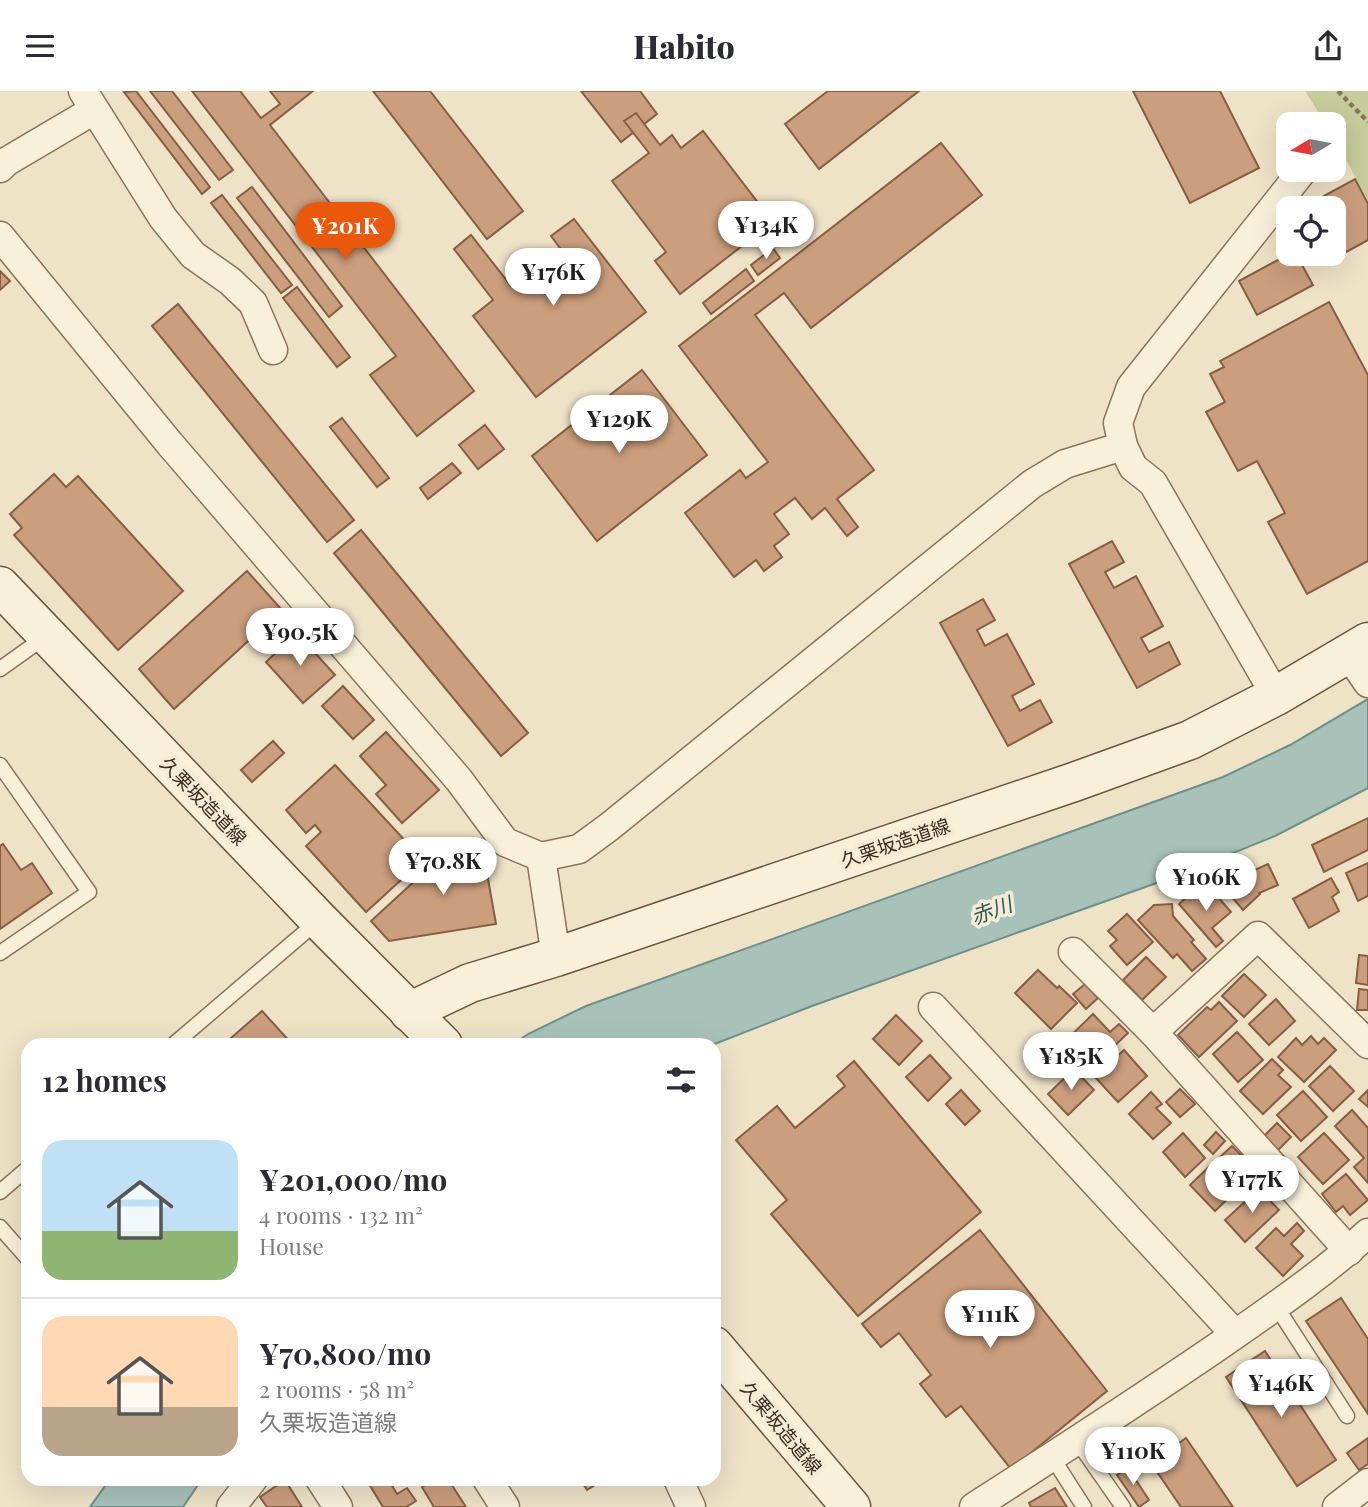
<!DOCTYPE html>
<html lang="en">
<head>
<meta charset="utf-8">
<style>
  :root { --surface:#fff; --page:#f7f7f7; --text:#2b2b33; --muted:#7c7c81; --line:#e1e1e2; --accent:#ea580c }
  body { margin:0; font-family:"Playfair Display","Noto Sans JP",serif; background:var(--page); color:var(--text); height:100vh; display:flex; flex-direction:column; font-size:26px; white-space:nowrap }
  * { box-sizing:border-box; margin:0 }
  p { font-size:23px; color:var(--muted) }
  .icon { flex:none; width:38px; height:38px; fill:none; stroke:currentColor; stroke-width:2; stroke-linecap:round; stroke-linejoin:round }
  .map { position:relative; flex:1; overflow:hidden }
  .drawer { position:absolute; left:21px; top:947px; width:700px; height:448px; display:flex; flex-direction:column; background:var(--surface); border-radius:21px; box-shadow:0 7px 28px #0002 }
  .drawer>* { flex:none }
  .needle { width:46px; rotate:260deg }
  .tools { position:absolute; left:1276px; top:21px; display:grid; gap:14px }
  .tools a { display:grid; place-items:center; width:70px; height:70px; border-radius:14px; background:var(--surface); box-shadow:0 7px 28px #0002; font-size:35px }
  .price { position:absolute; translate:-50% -60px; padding:0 16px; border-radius:24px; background:#fff; color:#222; font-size:23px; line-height:46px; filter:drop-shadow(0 2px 4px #0008) }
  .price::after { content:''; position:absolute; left:50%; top:42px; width:21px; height:16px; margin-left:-10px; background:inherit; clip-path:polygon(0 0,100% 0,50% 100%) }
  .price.on { background:var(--accent); color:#fff }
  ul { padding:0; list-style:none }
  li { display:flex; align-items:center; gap:21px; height:175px; padding:0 21px }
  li+li { border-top:2px solid var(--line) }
  li span { display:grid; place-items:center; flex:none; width:196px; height:140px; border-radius:21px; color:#555 }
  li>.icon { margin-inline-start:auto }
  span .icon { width:84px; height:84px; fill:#fffc; stroke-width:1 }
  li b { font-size:30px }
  h2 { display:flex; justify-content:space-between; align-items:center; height:84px; padding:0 21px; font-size:30px }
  header { display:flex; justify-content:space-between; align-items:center; height:91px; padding:0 21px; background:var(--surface); font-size:32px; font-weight:800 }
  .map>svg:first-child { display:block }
  .green { fill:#c6cc9a }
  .water { fill:#a8c2ba; stroke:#6e9088; stroke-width:2 }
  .building { fill:#cb9e7d; stroke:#885e42; stroke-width:2 }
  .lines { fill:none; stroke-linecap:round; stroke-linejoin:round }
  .service-casing { stroke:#89745c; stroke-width:17 }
  .minor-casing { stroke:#89745c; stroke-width:31 }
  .secondary-casing { stroke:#6b553f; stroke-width:41 }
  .path { stroke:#89745c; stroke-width:4.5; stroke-dasharray:5 3.5; stroke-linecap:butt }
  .service { stroke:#f9f0da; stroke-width:14 }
  .minor { stroke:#f9f0da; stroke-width:28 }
  .secondary { stroke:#f9f0da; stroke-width:38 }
  .labels { text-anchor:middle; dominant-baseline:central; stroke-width:7; stroke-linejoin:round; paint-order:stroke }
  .street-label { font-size:19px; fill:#3a2c20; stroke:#f5ecd6 }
  .water-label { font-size:21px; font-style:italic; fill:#2f5957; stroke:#f5ecd6 }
</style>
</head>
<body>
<header><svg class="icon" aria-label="menu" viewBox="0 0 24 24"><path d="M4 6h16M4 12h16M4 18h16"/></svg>Habito<svg class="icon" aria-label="share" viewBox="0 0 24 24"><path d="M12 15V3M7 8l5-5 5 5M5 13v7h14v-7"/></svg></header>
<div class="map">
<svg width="1368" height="1416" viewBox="0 0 1368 1416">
  <rect width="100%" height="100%" fill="#eee2c7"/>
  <!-- green -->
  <polygon class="green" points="1305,0 1368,0 1368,110 1334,46 1334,33 1326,33"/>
  <!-- water -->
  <g class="water">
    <polygon points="1368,608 1368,697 1275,745 1179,784 812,915 712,954 512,954 528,943 586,915 1223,686 1290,654"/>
    <polygon points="110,1388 202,1388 183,1416 90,1416"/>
  </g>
  <!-- building -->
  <g class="building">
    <polygon points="136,0 210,96 202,103 124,1"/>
    <polygon points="150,0 172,0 233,79 219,89"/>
    <polygon points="192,0 240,0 261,27 280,13 270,0 313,0 270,34 474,300 417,345 370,284 396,265"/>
    <polygon points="373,0 430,0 523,120 487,148"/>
    <polygon points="581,0 640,0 657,23 621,51"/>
    <polygon points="828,0 919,0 819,78 785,33"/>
    <polygon points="1133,0 1220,0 1259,77 1190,112"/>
    <polygon points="636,22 660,54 672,44 681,57 703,40 773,131 680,203 655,170 666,161 612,90 649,62 624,30"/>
    <polygon points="941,52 982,104 811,237 784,202 755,224 874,379 837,408 858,436 847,445 825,417 812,428 795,407 774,423 789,443 774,455 782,466 764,480 756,469 734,486 685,422 740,379 746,387 768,371 679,255"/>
    <polygon points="1355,88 1368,113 1368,149 1339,165 1334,154 1334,117 1314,117 1311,112"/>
    <polygon points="252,96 342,215 329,226 237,107"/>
    <polygon points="222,104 292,194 281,202 211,112"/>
    <polygon points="574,128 646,221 536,306 473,225 493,209 454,158 471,144 511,195 560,157 551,145"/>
    <polygon points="773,157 780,167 758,184 751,174"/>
    <polygon points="1289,163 1296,163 1313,194 1257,224 1239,190"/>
    <polygon points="746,178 754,190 711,223 703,212"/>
    <polygon points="0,180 10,190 0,199"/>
    <polygon points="297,196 350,266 337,276 283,207"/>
    <polygon points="1329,211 1368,284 1368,470 1307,503 1268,431 1285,422 1257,370 1238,380 1206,321 1225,311 1210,283 1224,276 1220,270"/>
    <polygon points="178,213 354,429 327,451 152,235"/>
    <polygon points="642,279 707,364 597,450 532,365"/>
    <polygon points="342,327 389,387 377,396 330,336"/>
    <polygon points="485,334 504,358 478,378 459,354"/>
    <polygon points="452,372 461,382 428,408 420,397"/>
    <polygon points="54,383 66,396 78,385 183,500 118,559 14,444 22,437 10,423"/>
    <polygon points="361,439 528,642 501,665 334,462"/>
    <polygon points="1112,450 1124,471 1105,481 1114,497 1136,485 1163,535 1141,547 1149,561 1169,551 1180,573 1137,597 1069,473"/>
    <polygon points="247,480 282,519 174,618 139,578"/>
    <polygon points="983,508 995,529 977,539 985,555 1007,543 1034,593 1012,605 1020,620 1040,609 1052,631 1008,655 940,532"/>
    <polygon points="297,542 335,584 303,612 266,571"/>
    <polygon points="343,595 374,629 353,648 322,615"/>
    <polygon points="386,641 439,699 402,732 376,703 386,694 360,665"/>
    <polygon points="273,650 284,662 252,691 241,679"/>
    <polygon points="335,674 423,769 366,821 306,755 321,741 315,734 306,742 286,719"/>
    <polygon points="1368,727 1368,759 1324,781 1312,754"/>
    <polygon points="481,748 496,833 389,850 371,830 455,753"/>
    <polygon points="3,753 21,779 32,772 52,802 0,838 0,755"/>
    <polygon points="1368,772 1368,805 1358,810 1346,782"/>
    <polygon points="1268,773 1278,794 1259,802 1260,803 1243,819 1226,799 1243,784"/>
    <polygon points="1331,787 1339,801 1332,806 1339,820 1309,837 1293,808"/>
    <polygon points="1210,797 1231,821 1212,837 1223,850 1216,856 1179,813 1195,799 1200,805"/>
    <polygon points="1172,813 1173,825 1194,849 1191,851 1206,868 1192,880 1177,863 1173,867 1138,829 1154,814"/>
    <polygon points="1127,823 1153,851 1127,874 1110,855 1117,849 1108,840"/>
    <polygon points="1359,864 1368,865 1368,894 1356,892"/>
    <polygon points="1146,866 1166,886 1142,909 1123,889"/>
    <polygon points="1038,879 1057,897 1059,895 1077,912 1051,938 1015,902"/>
    <polygon points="1244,883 1266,904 1244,926 1222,905"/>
    <polygon points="1085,893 1098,907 1086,918 1073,903"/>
    <polygon points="1359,898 1368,899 1368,919 1357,919"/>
    <polygon points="1276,908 1295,930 1269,954 1249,933"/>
    <polygon points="1219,911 1237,930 1199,966 1178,944 1207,916 1211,919"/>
    <polygon points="262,920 293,954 223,954"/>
    <polygon points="1093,923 1110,941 1119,933 1128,942 1086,982 1060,955"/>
    <polygon points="896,924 922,950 899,974 873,948"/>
    <polygon points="1237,941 1263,969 1238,991 1213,963"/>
    <polygon points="1311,945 1318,953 1324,947 1336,959 1304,991 1278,966 1296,947 1302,954"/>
    <polygon points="1124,959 1147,985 1118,1011 1095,986"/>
    <polygon points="930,964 951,987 928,1010 906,986"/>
    <polygon points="1272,968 1283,979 1278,984 1291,996 1263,1023 1240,1000"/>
    <polygon points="854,970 981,1121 858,1225 771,1123 787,1109 736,1049 777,1015 795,1037 845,995 837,985"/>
    <polygon points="1330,975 1354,1000 1333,1020 1309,995"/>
    <polygon points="1074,978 1094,999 1068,1024 1048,1003"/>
    <polygon points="1180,998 1195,1013 1180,1026 1166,1011"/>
    <polygon points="961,999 980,1020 965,1034 946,1013"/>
    <polygon points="1368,999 1368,1016 1359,1008"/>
    <polygon points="1303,1000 1327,1026 1301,1050 1277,1024"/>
    <polygon points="1151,1001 1162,1013 1156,1017 1171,1032 1153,1048 1129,1023"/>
    <polygon points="1352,1019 1368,1037 1368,1092 1354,1076 1364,1067 1335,1035"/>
    <polygon points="1277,1032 1291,1046 1278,1059 1264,1045"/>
    <polygon points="1216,1041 1225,1050 1213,1063 1204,1054"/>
    <polygon points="1183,1042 1205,1067 1185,1086 1163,1061"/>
    <polygon points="1324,1042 1349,1069 1323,1093 1298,1066"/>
    <polygon points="1232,1055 1245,1068 1232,1081 1219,1067"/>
    <polygon points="1214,1071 1239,1097 1215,1120 1190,1094"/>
    <polygon points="1346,1083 1368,1109 1350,1124 1343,1115 1336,1121 1322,1103"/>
    <polygon points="1259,1098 1279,1119 1245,1151 1225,1129"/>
    <polygon points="1297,1132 1304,1140 1291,1153 1303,1165 1283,1185 1256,1157 1276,1137 1284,1145"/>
    <polygon points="980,1139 1107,1300 1011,1378 961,1315 946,1326 920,1293 931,1284 899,1242 881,1256 862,1233"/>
    <polygon points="1341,1207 1368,1248 1368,1323 1306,1230"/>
    <polygon points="1265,1260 1336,1369 1297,1395 1226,1286"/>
    <polygon points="1186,1347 1233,1416 1181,1416 1151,1372"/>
    <polygon points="1368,1347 1368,1373 1359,1379 1347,1362"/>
    <polygon points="1128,1377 1149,1409 1139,1416 1117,1384"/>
    <polygon points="378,1388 388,1388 397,1403 407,1397 416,1410 406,1416 383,1416 369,1393"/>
    <polygon points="435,1388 448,1388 466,1416 434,1416 422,1396"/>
    <polygon points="580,1388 605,1388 587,1399"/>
    <polygon points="285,1389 302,1416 267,1416 260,1406"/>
    <polygon points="1055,1397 1067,1416 1031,1416 1029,1412"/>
  </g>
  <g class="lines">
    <!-- service casing -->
    <g class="service-casing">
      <g id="service">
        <polyline points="0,578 45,546"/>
        <polyline points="0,674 89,801 0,862"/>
        <polyline points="173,954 318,830"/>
        <polyline points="0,1101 28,1077"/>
        <polyline points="0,1136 28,1168"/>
        <polyline points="1276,1215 1347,1325"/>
        <polyline points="1077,1350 1123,1416"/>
        <polyline points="1052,1366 1084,1416"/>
      </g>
    </g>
    <!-- minor casing -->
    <g class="minor-casing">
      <g id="minor">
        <polyline points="83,0 163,127 193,164 230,190 253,212 273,259"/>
        <polyline points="0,77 6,71 94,19"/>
        <polyline points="0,145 170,353 459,689 505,751 541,766 579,758 609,736 1032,393 1065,373 1123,355"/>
        <polyline points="1349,564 1368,592"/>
        <polyline points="1276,605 1153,392 1133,376 1123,355 1118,332 1131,296 1303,79"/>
        <polyline points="541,766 556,866"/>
        <polyline points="1073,861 1153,941 1349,1160"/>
        <polyline points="933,916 1235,1243"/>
        <polyline points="1153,941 1258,845 1368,953"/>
        <polyline points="320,1388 338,1416"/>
        <polyline points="487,1388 505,1416"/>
        <polyline points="678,1388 691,1416"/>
        <polyline points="231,1416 253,1388"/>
        <path d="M 974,1416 C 1058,1362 1141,1308 1223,1252 C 1273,1217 1323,1183 1368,1142"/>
        <polyline points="1337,1416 1368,1392"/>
      </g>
    </g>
    <!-- secondary casing -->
    <g class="secondary-casing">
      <g id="secondary">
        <polyline points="0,495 319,829 443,954"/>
        <polyline points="409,921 470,892 556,866 1074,691 1190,649 1276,605 1368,551"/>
        <polyline points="714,1255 851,1416"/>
      </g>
    </g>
    <!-- path -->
    <polyline class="path" points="1338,0 1368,31"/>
    <!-- service -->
    <use href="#service" class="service"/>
    <!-- minor -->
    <use href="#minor" class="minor"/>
    <!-- secondary -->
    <use href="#secondary" class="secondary"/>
  </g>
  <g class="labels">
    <!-- street labels -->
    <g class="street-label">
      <text transform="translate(204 709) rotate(46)">久栗坂造道線</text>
      <text transform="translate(895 751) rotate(-19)">久栗坂造道線</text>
      <text transform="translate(782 1336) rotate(50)">久栗坂造道線</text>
    </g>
    <!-- water labels -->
    <g class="water-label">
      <text transform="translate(991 818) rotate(-20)">赤川</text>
    </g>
  </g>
</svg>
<div class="tools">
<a><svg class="needle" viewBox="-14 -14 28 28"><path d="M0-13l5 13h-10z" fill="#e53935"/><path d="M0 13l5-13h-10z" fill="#7c7c81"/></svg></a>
<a><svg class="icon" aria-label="locate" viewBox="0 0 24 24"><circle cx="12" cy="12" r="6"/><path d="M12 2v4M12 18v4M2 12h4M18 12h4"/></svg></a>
</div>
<b class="price" style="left:766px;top:170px">¥134K</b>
<b class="price on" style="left:345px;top:171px">¥201K</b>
<b class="price" style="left:553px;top:217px">¥176K</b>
<b class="price" style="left:619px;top:364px">¥129K</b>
<b class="price" style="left:300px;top:577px">¥90.5K</b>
<b class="price" style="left:443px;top:806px">¥70.8K</b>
<b class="price" style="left:1206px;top:822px">¥106K</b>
<b class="price" style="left:1071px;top:1001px">¥185K</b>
<b class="price" style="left:1252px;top:1124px">¥177K</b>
<b class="price" style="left:990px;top:1259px">¥111K</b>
<b class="price" style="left:1281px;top:1328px">¥146K</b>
<b class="price" style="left:1133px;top:1396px">¥110K</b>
<section class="drawer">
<h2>12 homes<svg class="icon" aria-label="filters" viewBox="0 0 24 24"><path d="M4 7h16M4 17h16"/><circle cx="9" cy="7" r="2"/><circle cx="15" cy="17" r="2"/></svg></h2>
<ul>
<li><span style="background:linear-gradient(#bfe0f5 65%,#8fb573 0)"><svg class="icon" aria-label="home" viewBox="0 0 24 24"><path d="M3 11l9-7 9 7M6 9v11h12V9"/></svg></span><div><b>¥201,000/mo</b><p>4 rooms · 132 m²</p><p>House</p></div></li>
<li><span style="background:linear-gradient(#ffd9b3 65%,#b9a48a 0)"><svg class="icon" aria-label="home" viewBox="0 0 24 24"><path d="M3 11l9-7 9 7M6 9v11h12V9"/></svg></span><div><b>¥70,800/mo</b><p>2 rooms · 58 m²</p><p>久栗坂造道線</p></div></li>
</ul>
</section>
</div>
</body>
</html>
